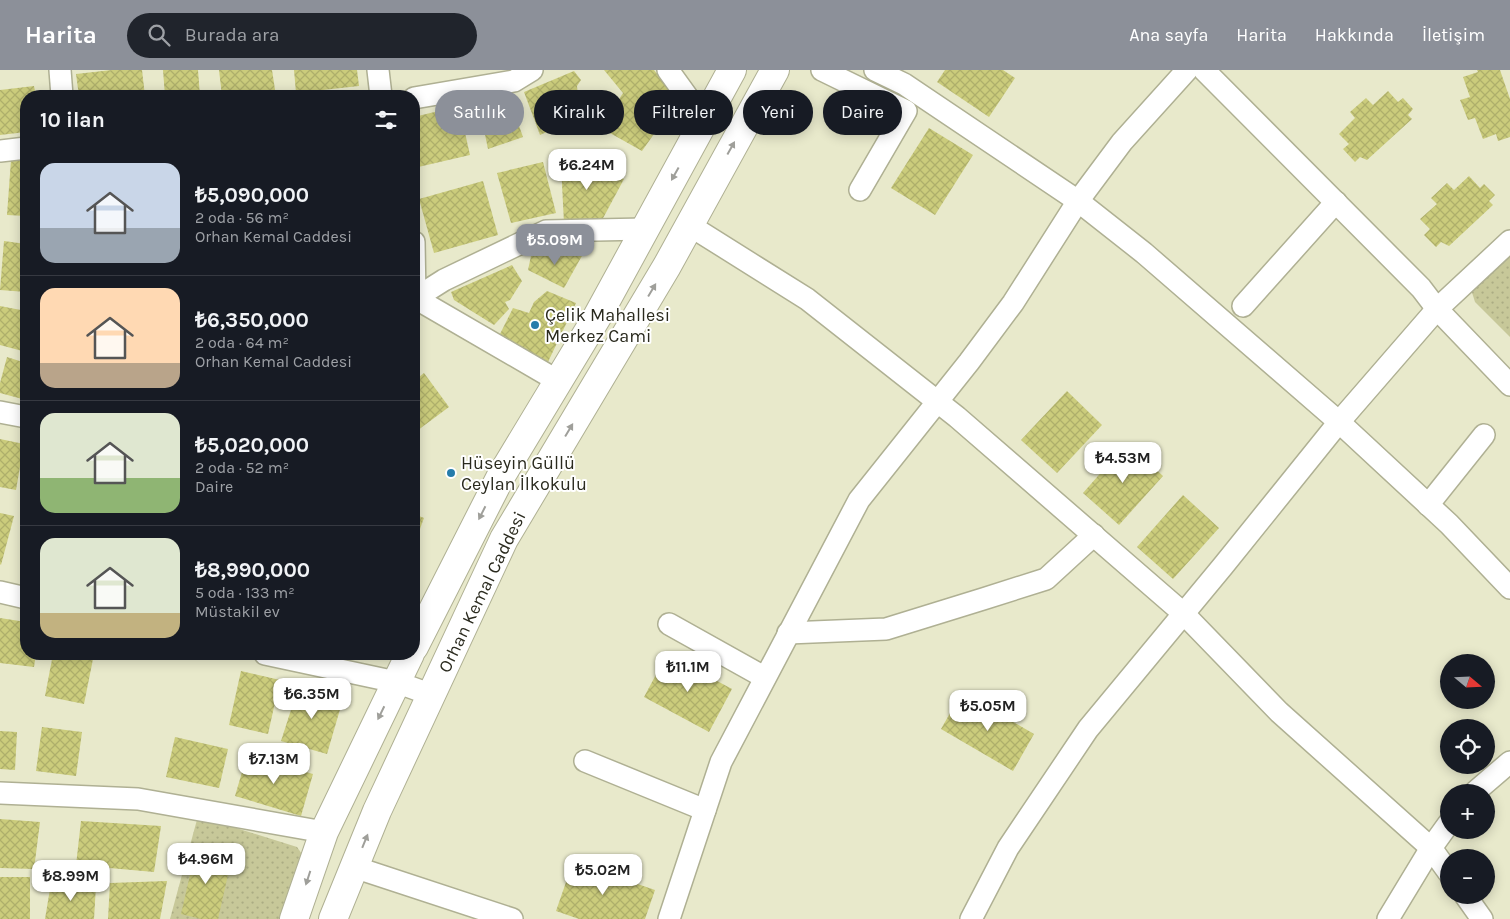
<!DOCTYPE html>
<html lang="tr">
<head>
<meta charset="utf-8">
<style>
  :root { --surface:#171b24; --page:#20242c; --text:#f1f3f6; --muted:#9ea1a6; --line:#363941; --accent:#8c9099 }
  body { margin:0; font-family:Karla,sans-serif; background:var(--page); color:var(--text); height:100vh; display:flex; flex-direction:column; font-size:19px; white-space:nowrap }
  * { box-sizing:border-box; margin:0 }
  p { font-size:16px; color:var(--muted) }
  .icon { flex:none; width:28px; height:28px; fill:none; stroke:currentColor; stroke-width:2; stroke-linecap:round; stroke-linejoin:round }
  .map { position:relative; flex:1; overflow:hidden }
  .panel { position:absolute; left:20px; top:20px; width:400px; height:570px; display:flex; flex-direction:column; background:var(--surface); border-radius:20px; box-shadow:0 2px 12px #0003 }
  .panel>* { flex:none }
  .banner { position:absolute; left:435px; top:20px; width:475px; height:45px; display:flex; gap:10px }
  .needle { width:32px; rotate:109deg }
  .controls { position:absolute; left:1440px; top:584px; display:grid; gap:10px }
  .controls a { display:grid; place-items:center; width:55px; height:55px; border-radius:50%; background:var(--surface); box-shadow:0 2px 12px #0003; font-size:25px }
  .price { position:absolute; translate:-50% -42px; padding:0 11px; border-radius:10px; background:#fff; color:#222; font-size:16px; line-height:32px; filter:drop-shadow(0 1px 2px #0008) }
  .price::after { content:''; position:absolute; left:50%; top:30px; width:15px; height:11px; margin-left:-8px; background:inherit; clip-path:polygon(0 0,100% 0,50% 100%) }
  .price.active { background:var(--accent); color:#fff }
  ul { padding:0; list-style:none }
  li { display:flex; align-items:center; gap:15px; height:125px; padding:0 20px }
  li+li { border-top:1px solid var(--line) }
  li span { display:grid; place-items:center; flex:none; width:140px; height:100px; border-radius:15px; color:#555 }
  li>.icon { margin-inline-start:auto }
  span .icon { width:60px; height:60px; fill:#fffc; stroke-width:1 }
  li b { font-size:21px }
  h2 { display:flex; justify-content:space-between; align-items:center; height:60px; padding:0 20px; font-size:21px }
  .pill { padding:0 18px; border-radius:22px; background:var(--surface); box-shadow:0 2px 12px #0003; font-size:18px; line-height:45px }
  .pill.active { background:var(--accent); color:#fff }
  header { display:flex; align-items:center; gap:30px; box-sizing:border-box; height:70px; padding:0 25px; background:var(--accent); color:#fff }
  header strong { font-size:24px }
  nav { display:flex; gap:28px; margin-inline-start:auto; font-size:18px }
  .search { width:350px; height:45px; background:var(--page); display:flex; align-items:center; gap:12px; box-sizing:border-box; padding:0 18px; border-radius:28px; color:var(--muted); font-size:19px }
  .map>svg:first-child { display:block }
  .green { fill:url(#green-dots) }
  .building { fill:url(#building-cross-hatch) }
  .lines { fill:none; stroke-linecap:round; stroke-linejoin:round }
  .minor-casing { stroke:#afb093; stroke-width:24 }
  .major-casing { stroke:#afb093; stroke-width:30 }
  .minor { stroke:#fff; stroke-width:21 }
  .major { stroke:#fff; stroke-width:28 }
  .oneway { fill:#9f9f9a }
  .poi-dot { fill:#257cab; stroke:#fff; stroke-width:2 }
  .labels { text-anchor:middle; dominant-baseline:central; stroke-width:4; stroke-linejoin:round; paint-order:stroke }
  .poi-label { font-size:18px; fill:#2a2a1e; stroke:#fff; text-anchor:start }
  .street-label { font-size:18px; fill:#2a2a1e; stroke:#fff }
</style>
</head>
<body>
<header>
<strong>Harita</strong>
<div class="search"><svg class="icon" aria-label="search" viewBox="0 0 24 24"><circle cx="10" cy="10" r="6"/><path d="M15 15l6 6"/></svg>Burada ara</div>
<nav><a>Ana sayfa</a><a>Harita</a><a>Hakkında</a><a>İletişim</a></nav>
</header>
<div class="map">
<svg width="1510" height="849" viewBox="0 0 1510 849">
  <defs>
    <pattern id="green-dots" width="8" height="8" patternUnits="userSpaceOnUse" patternTransform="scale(1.25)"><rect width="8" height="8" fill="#c7c899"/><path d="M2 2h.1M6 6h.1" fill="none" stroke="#abac83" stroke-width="1.8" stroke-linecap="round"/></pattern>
    <pattern id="building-cross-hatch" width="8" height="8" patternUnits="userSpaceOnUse" patternTransform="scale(1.25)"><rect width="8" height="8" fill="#cbcc7c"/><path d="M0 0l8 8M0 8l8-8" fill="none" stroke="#aeaf6b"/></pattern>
  </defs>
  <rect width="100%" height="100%" fill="#e8e9cb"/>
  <!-- green -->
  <g class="green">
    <polygon points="1510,179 1510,267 1475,232 1470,216"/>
    <polygon points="198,746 297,777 304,787 280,849 170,849"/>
  </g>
  <!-- building -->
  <g class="building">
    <polygon points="112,0 142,0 145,26 79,26 76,4"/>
    <polygon points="163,0 198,0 200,26 165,26"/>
    <polygon points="219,0 272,0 276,26 222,26"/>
    <polygon points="294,0 357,0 359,16 296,23"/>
    <polygon points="604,0 654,0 678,30 642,81 601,58 623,23"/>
    <polygon points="945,0 1003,0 1015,8 989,47 937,12"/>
    <polygon points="1477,0 1500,0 1510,29 1510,67 1498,71 1496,64 1483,69 1475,48 1468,50 1460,30 1470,27 1463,7 1478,2"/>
    <polygon points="574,1 581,10 577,16 580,47 540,65 524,22"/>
    <polygon points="34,16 36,26 26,26 26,62 0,65 0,20"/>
    <polygon points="1388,21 1398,32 1403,28 1413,39 1408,45 1412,49 1367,90 1360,87 1355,92 1343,79 1349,74 1339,64 1355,48 1350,42 1366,28 1373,35"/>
    <polygon points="508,25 523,67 488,79 478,31"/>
    <polygon points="459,36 470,85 414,98 414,47"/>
    <polygon points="929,58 973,85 935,145 891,118"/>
    <polygon points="570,85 624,109 601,152 564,153 561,95"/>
    <polygon points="11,90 26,90 26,146 7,145"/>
    <polygon points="543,92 556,143 511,153 497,103"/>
    <polygon points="1469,106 1480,118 1484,114 1495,125 1489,131 1493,135 1449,176 1441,172 1436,177 1424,165 1430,159 1420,149 1437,134 1431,128 1447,113 1454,120"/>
    <polygon points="483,111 498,165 434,183 419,129"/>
    <polygon points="4,171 26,174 26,222 0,220"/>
    <polygon points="571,180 583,184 564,218 528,200 531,186"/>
    <polygon points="512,195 522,211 510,230 505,232 509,239 494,255 454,230 451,222"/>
    <polygon points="547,221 576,233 548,292 499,266 513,238 529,243 534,232"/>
    <polygon points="0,236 26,241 26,282 0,275"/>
    <polygon points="7,287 26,293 26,330 0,323 0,313"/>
    <polygon points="424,303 449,337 414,363 414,311"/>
    <polygon points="1067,321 1102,355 1057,403 1021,370"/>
    <polygon points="0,369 24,374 16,420 0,417"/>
    <polygon points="1127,373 1163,406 1119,455 1083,423"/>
    <polygon points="1183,425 1219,458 1173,509 1137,477"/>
    <polygon points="0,443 14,446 1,495 0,494"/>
    <polygon points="414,444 424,448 414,475"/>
    <polygon points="0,548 26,552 26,584 36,584 34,597 0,593"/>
    <polygon points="53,584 94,584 84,634 45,626"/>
    <polygon points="667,584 732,619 709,662 644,627"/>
    <polygon points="241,601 280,610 268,664 229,655"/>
    <polygon points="299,615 325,623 341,636 327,684 281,671"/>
    <polygon points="962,622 1034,664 1013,701 941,659"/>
    <polygon points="42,657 82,662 76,706 36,701"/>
    <polygon points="0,661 17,662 15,700 0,699"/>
    <polygon points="175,667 228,679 219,718 166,707"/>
    <polygon points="247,685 313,704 301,746 235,726"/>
    <polygon points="0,749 40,752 34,799 0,798"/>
    <polygon points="81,751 161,756 154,802 76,795"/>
    <polygon points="196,779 232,787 218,849 201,849 181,844"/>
    <polygon points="573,792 655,820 645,849 579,849 556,841"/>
    <rect x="0" y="807" width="30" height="42"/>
    <polygon points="167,811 160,849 108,849 110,813"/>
    <polygon points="51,813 96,816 94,849 45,849"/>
  </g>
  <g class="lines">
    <!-- minor casing -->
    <g class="minor-casing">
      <g id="minor">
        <polyline points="60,0 62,26"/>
        <polyline points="378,0 381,26"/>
        <polyline points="668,0 704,50"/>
        <polyline points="822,0 906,41 860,120"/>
        <polyline points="875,0 904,14 1078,131 1144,183 1339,352 1449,454 1510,518"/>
        <polyline points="1204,0 1421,218 1437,239 1510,315"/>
        <polyline points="414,28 514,11 532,0"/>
        <polyline points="0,81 26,78"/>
        <polyline points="689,155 807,229 957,347 1183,543 1279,642 1431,778 1449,803"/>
        <polyline points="414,172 415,228 558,311"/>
        <polyline points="414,229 444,210 546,161 645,159"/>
        <polyline points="1243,236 1336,132"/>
        <polyline points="0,342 26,347"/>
        <polyline points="1428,435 1484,365"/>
        <polyline points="0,522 26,528"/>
        <polyline points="669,554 764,607"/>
        <polyline points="788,563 886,559 983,529 1046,509 1094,465"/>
        <polyline points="265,584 396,612 432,625"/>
        <polyline points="585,691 705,740"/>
        <polyline points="1475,722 1510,692"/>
        <polyline points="0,723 138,729 324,762"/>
        <polyline points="354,797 512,849"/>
        <polyline points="1465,825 1482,849"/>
        <polyline points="669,849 721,692 859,430 969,292 1013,233 1078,131 1122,72 1187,0"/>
        <polyline points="971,849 1008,778 1088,659 1223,496 1339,352 1437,239 1510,171"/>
        <polyline points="1388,849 1431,778 1449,753"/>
      </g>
    </g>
    <!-- major casing -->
    <g class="major-casing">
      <g id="major">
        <polyline points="414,577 501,406 597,247 732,0"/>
        <polyline points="294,849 324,762 410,584"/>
        <polyline points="333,849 377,741 504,469 667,196 775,0"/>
      </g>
    </g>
    <!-- minor -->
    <use href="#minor" class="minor"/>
    <!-- major -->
    <use href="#major" class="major"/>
  </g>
  <!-- one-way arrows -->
  <defs><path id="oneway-solid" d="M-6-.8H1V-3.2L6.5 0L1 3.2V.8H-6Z" transform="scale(1.25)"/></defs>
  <g class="oneway">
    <use href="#oneway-solid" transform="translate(731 78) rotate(-61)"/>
    <use href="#oneway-solid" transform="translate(675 104) rotate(119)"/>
    <use href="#oneway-solid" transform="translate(652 220) rotate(-59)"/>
    <use href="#oneway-solid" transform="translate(569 360) rotate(-59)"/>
    <use href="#oneway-solid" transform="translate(482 443) rotate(117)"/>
    <use href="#oneway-solid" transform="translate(381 643) rotate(116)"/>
    <use href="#oneway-solid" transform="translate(365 771) rotate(-68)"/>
    <use href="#oneway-solid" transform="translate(308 808) rotate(108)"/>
  </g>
  <!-- markers -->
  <g class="poi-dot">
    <circle cx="535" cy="255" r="5"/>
    <circle cx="451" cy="403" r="5"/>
  </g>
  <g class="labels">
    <!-- poi labels -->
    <g class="poi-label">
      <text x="545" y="245">Çelik Mahallesi<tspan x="545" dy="21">Merkez Cami</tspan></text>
      <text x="461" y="393">Hüseyin Güllü<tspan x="461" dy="21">Ceylan İlkokulu</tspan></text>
    </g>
    <!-- street labels -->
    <g class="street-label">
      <text transform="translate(482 522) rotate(-64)">Orhan Kemal Caddesi</text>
    </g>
  </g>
</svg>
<div class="controls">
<a><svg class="needle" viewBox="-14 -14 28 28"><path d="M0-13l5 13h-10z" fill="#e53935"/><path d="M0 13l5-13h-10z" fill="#9ea1a6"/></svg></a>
<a><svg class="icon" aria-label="locate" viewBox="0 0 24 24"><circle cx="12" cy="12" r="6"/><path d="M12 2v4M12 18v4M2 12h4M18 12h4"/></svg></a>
<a>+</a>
<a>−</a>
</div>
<b class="price" style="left:587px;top:121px">₺6.24M</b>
<b class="price active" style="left:555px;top:196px">₺5.09M</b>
<b class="price" style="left:1123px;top:414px">₺4.53M</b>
<b class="price" style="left:688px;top:623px">₺11.1M</b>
<b class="price" style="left:312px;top:650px">₺6.35M</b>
<b class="price" style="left:988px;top:662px">₺5.05M</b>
<b class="price" style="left:274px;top:715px">₺7.13M</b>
<b class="price" style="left:206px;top:815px">₺4.96M</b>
<b class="price" style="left:603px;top:826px">₺5.02M</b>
<b class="price" style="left:71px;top:832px">₺8.99M</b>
<div class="banner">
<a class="pill active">Satılık</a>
<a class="pill">Kiralık</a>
<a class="pill">Filtreler</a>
<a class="pill">Yeni</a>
<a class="pill">Daire</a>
</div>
<section class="panel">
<h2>10 ilan<svg class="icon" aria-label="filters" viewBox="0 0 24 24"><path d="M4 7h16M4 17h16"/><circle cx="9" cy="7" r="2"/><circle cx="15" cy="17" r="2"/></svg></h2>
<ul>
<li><span style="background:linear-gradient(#c9d6e8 65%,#9aa5b1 0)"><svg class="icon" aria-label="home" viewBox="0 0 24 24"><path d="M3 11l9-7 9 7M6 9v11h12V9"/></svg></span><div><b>₺5,090,000</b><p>2 oda · 56 m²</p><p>Orhan Kemal Caddesi</p></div></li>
<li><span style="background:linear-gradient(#ffd9b3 75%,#b9a48a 0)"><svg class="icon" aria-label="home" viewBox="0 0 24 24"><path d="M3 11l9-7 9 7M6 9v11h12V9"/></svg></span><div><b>₺6,350,000</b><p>2 oda · 64 m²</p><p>Orhan Kemal Caddesi</p></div></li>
<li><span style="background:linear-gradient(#dfe7d0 65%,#8fb573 0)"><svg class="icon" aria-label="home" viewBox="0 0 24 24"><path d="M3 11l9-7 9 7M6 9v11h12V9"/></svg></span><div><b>₺5,020,000</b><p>2 oda · 52 m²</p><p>Daire</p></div></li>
<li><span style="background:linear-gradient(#dfe7d0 75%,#c2b280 0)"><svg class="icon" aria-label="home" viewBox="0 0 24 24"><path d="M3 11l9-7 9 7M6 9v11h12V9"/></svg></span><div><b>₺8,990,000</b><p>5 oda · 133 m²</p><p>Müstakil ev</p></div></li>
</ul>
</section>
</div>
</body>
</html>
